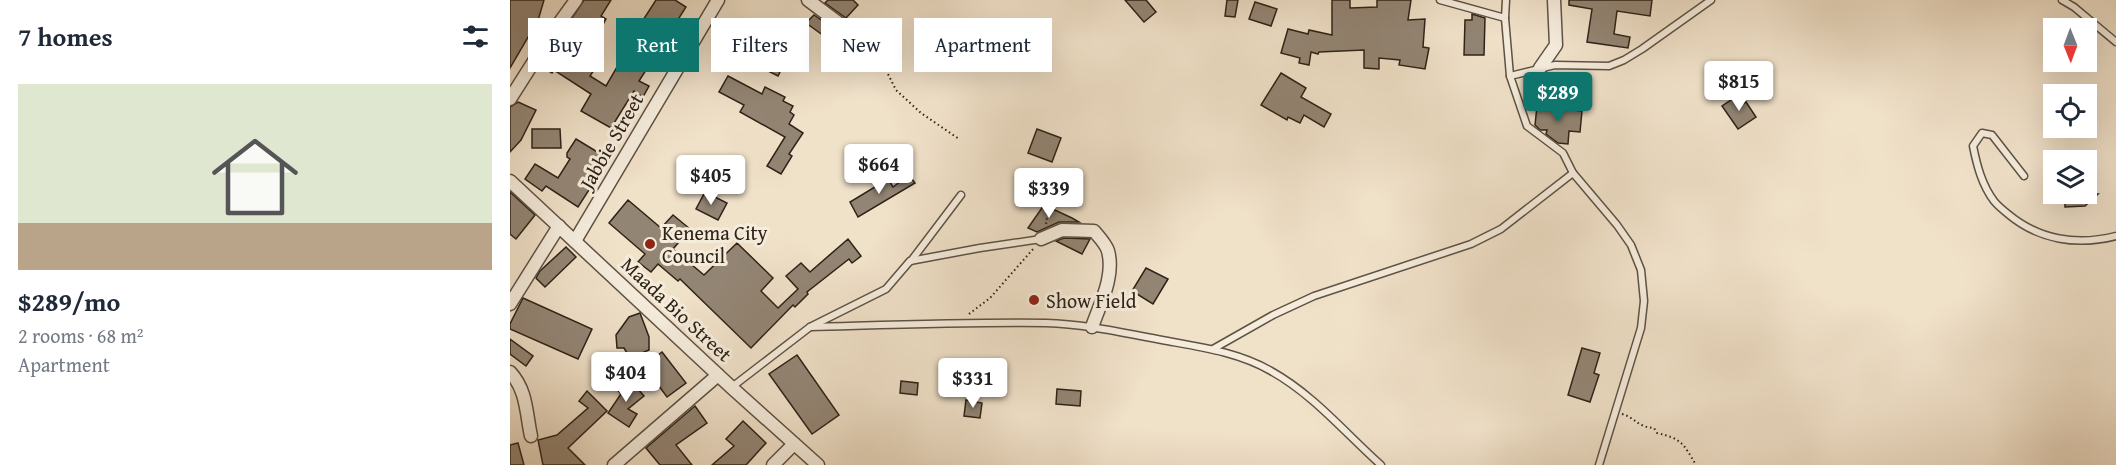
<!DOCTYPE html>
<html lang="en">
<head>
<meta charset="utf-8">
<style>
  :root { --surface:#fff; --page:#f2f2f3; --text:#1f2937; --muted:#747a83; --accent:#0f766e }
  body { margin:0; font-family:"Gentium Book Plus",serif; background:var(--page); color:var(--text); height:100vh; display:flex; flex-direction:column; font-size:22px; white-space:nowrap }
  * { box-sizing:border-box; margin:0 }
  p { font-size:20px; color:var(--muted) }
  .icon { flex:none; width:33px; height:33px; fill:none; stroke:currentColor; stroke-width:2; stroke-linecap:round; stroke-linejoin:round }
  .map { position:relative; flex:1; overflow:hidden }
  .details { display:flex; flex-direction:column; background:var(--surface); width:510px }
  .details>* { flex:none }
  .banner { position:absolute; left:18px; top:18px; width:570px; height:54px; display:flex; gap:12px }
  .needle { width:39px; rotate:179deg }
  .buttons { position:absolute; left:1533px; top:18px; display:grid; gap:12px }
  .buttons a { display:grid; place-items:center; width:54px; height:54px; border-radius:0px; background:var(--surface); box-shadow:0 6px 24px #0002; font-size:30px }
  .price { position:absolute; translate:-50% -51px; padding:0 14px; border-radius:6px; background:#fff; color:#222; font-size:20px; line-height:39px; filter:drop-shadow(0 2px 3px #0008) }
  .price::after { content:''; position:absolute; left:50%; top:36px; width:18px; height:14px; margin-left:-9px; background:inherit; clip-path:polygon(0 0,100% 0,50% 100%) }
  .price.on { background:var(--accent); color:#fff }
  ul { padding:0; list-style:none }
  li { display:grid; align-content:center; gap:12px; height:318px; padding:0 18px }
  li span { display:grid; place-items:center; height:186px; border-radius:0px; color:#555 }
  li>.icon { margin-inline-start:auto }
  span .icon { width:108px; height:108px; fill:#fffc; stroke-width:1 }
  li b { font-size:26px }
  h2 { display:flex; justify-content:space-between; align-items:center; height:72px; padding:0 18px; font-size:26px }
  .pill { padding:0 21px; border-radius:0px; background:var(--surface); box-shadow:0 6px 24px #0002; font-size:21px; line-height:54px }
  .pill.on { background:var(--accent); color:#fff }
  main { display:flex; flex:1; min-height:0 }
  .map>svg:first-child { display:block }
  .building { fill:#938574; stroke:#2e2217; stroke-width:1.5 }
  .lines { fill:none; stroke-linecap:round; stroke-linejoin:round }
  .service-casing { stroke:#5e5244; stroke-width:9 }
  .minor-casing { stroke:#5e5244; stroke-width:15 }
  .path { stroke:#2e2217; stroke-width:2; stroke-dasharray:1.5 3; stroke-linecap:butt }
  .service { stroke:#f5ecdc; stroke-width:6 }
  .minor { stroke:#f5ecdc; stroke-width:12 }
  .poi-dot { fill:#8f2418; stroke:#f5ecdc; stroke-width:2 }
  .labels { text-anchor:middle; dominant-baseline:central; stroke-width:6; stroke-linejoin:round; paint-order:stroke }
  .street-label { font-size:20px; fill:#2e2217; stroke:#f5ecdc }
  .poi-label { font-size:20px; fill:#2e2217; stroke:#f5ecdc; text-anchor:start }
</style>
</head>
<body>
<main>
<section class="details">
<h2>7 homes<svg class="icon" aria-label="filters" viewBox="0 0 24 24"><path d="M4 7h16M4 17h16"/><circle cx="9" cy="7" r="2"/><circle cx="15" cy="17" r="2"/></svg></h2>
<ul>
<li><span style="background:linear-gradient(#dfe7d0 75%,#b9a48a 0)"><svg class="icon" aria-label="home" viewBox="0 0 24 24"><path d="M3 11l9-7 9 7M6 9v11h12V9"/></svg></span><div><b>$289/mo</b><p>2 rooms · 68 m²</p><p>Apartment</p></div></li>
</ul>
</section>
<div class="map">
<svg width="1606" height="465" viewBox="0 0 1606 465">
  <rect width="100%" height="100%" fill="#f0e1c9"/>
  <filter id="stains"><feTurbulence type="fractalNoise" baseFrequency=".00333" numOctaves="4"/><feColorMatrix values="0 0 0 0 .2 0 0 0 0 .09 0 0 0 0 .02 0 0 0 .5 -.17"/></filter>
  <radialGradient id="worn" r=".72"><stop offset=".6" stop-color="#630" stop-opacity="0"/><stop offset="1" stop-color="#630" stop-opacity=".3"/></radialGradient>
  <!-- building -->
  <g class="building">
    <polygon points="0,0 34,0 24,34 21,32 0,68"/>
    <polygon points="74,0 101,0 91,16 96,19 91,28 88,27 70,60 84,70 80,76 96,86 117,50 115,48 146,0 165,0 176,7 129,81 139,86 133,97 124,91 101,128 71,111 81,94 44,70 42,73 30,66"/>
    <polygon points="318,0 343,0 348,5 336,18 315,3"/>
    <polygon points="615,0 636,0 646,12 634,22"/>
    <polygon points="717,0 728,0 725,17 715,16"/>
    <polygon points="822,0 840,0 840,8 867,7 867,0 901,0 898,20 915,19 913,47 919,48 915,69 889,65 890,60 869,58 869,69 854,68 854,50 809,52 808,54 801,52 799,65 789,63 790,58 771,53 778,29 798,34 799,30 822,35"/>
    <polygon points="1059,0 1142,0 1140,16 1107,11 1104,34 1120,37 1118,48 1077,42 1082,9 1059,5"/>
    <polygon points="745,2 767,9 761,26 739,19"/>
    <polygon points="962,14 975,18 974,55 954,55 955,20 962,20"/>
    <polygon points="304,15 347,45 339,54 296,23"/>
    <polygon points="226,22 266,43 273,29 287,35 281,47 296,54 289,68 275,62 268,76 254,69 261,54 220,33"/>
    <polygon points="771,73 796,88 791,97 821,114 814,127 794,115 790,123 778,117 777,120 751,105"/>
    <polygon points="218,76 252,94 255,87 275,97 273,101 283,106 280,112 284,115 279,124 293,133 279,154 282,156 271,174 257,166 275,137 230,112 234,105 209,92"/>
    <polygon points="1227,96 1232,104 1236,102 1246,117 1228,129 1212,106"/>
    <polygon points="8,102 26,110 11,140 0,152 0,107"/>
    <polygon points="1027,106 1072,111 1070,132 1059,131 1058,144 1048,143 1036,134 1037,130 1030,130 1025,125"/>
    <polygon points="22,129 50,129 51,148 22,148"/>
    <polygon points="527,129 551,138 542,162 518,153"/>
    <polygon points="66,139 99,159 68,207 36,186 32,191 15,179 25,164 48,178 60,159 57,157 57,153"/>
    <polygon points="399,175 405,183 348,217 340,202 378,179 383,187"/>
    <polygon points="0,192 25,215 6,239 0,234"/>
    <polygon points="195,192 217,203 208,220 186,209"/>
    <polygon points="1555,194 1588,194 1575,206 1555,207"/>
    <polygon points="118,200 151,228 163,215 180,229 163,249 194,275 227,243 263,278 251,291 268,308 288,289 276,276 291,263 300,272 338,239 351,256 342,263 339,259 297,292 298,294 285,307 283,305 241,348 170,279 168,281 148,264 141,272 128,262 135,254 99,223"/>
    <polygon points="534,205 562,218 569,222 549,222 527,232 518,228"/>
    <polygon points="554,238 580,239 572,254 546,241"/>
    <polygon points="56,247 66,257 35,287 26,278 30,271"/>
    <polygon points="636,268 658,279 643,304 622,291"/>
    <polygon points="13,298 82,329 68,359 0,329 0,324"/>
    <polygon points="130,313 139,337 139,350 120,358 114,348 107,348 106,335 119,317"/>
    <polygon points="0,339 23,356 16,366 0,354"/>
    <polygon points="1072,348 1090,353 1084,373 1089,375 1080,402 1058,395"/>
    <polygon points="152,352 176,383 157,397 134,366"/>
    <polygon points="287,355 329,415 302,434 259,374"/>
    <polygon points="119,379 134,396 118,409 127,414 119,427 98,413 111,394 107,389"/>
    <polygon points="391,381 408,383 407,395 390,393"/>
    <polygon points="547,389 571,391 570,406 546,404"/>
    <polygon points="77,391 97,411 58,448 75,465 33,465 28,440 47,435 78,408 69,401"/>
    <polygon points="456,400 472,403 470,418 454,416"/>
    <polygon points="185,406 197,423 166,445 182,465 150,465 136,448"/>
    <polygon points="233,421 256,443 236,465 202,465 224,446 216,439"/>
    <polygon points="8,443 14,465 0,465 0,445"/>
  </g>
  <g class="lines">
    <!-- service casing -->
    <g class="service-casing">
      <g id="service">
        <polyline points="930,0 995,18"/>
        <polyline points="996,0 995,18 1000,76 1017,126 1053,153 1063,173 1107,225 1121,245 1131,270 1134,301 1131,328 1089,465"/>
        <polyline points="1552,0 1564,7 1606,42"/>
        <polyline points="1000,76 1045,65 1099,66 1114,60 1132,49 1201,0"/>
        <path d="M 1514,176 L 1482,135 L 1472,133 L 1463,146 C 1467,166 1472,185 1484,201 C 1488,206 1493,210 1498,214 C 1529,240 1567,246 1606,236"/>
        <polyline points="401,261 451,195"/>
        <path d="M 300,327 C 378,325 457,322 536,323 C 575,324 614,333 652,340 C 690,347 728,352 761,371 C 804,395 835,433 871,465"/>
        <polyline points="703,349 763,315 804,296 961,244 991,229 1063,173"/>
        <polyline points="222,387 300,327 376,289 400,261 470,248 531,239"/>
      </g>
    </g>
    <!-- minor casing -->
    <g class="minor-casing">
      <g id="minor">
        <polyline points="298,0 342,33"/>
        <polyline points="1030,68 1046,45 1044,0"/>
        <polyline points="0,99 40,36 66,0"/>
        <polyline points="0,181 221,387 308,465"/>
        <path d="M 531,239 L 552,230 L 584,231 C 589,237 596,244 598,251 C 605,276 590,304 582,327"/>
        <polyline points="65,241 208,0"/>
        <polyline points="0,304 49,226"/>
        <path d="M 0,372 C 17,390 16,413 21,436"/>
        <polyline points="104,465 208,375"/>
        <polyline points="263,465 284,444"/>
      </g>
    </g>
    <!-- path -->
    <g class="path">
      <polyline points="351,40 366,50 386,90 411,113 449,139"/>
      <polyline points="536,224 538,212"/>
      <polyline points="459,314 480,298 524,248"/>
      <path d="M 1112,414 C 1126,418 1127,427 1144,428 L 1147,433 C 1172,439 1173,443 1186,465"/>
    </g>
    <!-- service -->
    <use href="#service" class="service"/>
    <!-- minor -->
    <use href="#minor" class="minor"/>
  </g>
  <!-- markers -->
  <g class="poi-dot">
    <circle cx="140" cy="244" r="6"/>
    <circle cx="524" cy="300" r="6"/>
  </g>
  <g class="labels">
    <!-- street labels -->
    <g class="street-label">
      <text transform="translate(101 141) rotate(-60)">Jabbie Street</text>
      <text transform="translate(167 309) rotate(43)">Maada Bio Street</text>
    </g>
    <!-- poi labels -->
    <g class="poi-label">
      <text x="152" y="232">Kenema City<tspan x="152" dy="23">Council</tspan></text>
      <text x="536" y="300">Show Field</text>
    </g>
  </g>
  <rect width="100%" height="100%" filter="url(#stains)"/>
  <rect width="100%" height="100%" fill="url(#worn)"/>
</svg>
<div class="buttons">
<a><svg class="needle" viewBox="-14 -14 28 28"><path d="M0-13l5 13h-10z" fill="#e53935"/><path d="M0 13l5-13h-10z" fill="#747a83"/></svg></a>
<a><svg class="icon" aria-label="locate" viewBox="0 0 24 24"><circle cx="12" cy="12" r="6"/><path d="M12 2v4M12 18v4M2 12h4M18 12h4"/></svg></a>
<a><svg class="icon" aria-label="layers" viewBox="0 0 24 24"><path d="M12 4l9 5-9 5-9-5zM3 14l9 5 9-5"/></svg></a>
</div>
<b class="price" style="left:1229px;top:112px">$815</b>
<b class="price on" style="left:1048px;top:123px">$289</b>
<b class="price" style="left:369px;top:195px">$664</b>
<b class="price" style="left:201px;top:206px">$405</b>
<b class="price" style="left:539px;top:219px">$339</b>
<b class="price" style="left:116px;top:403px">$404</b>
<b class="price" style="left:463px;top:409px">$331</b>
<div class="banner">
<a class="pill">Buy</a>
<a class="pill on">Rent</a>
<a class="pill">Filters</a>
<a class="pill">New</a>
<a class="pill">Apartment</a>
</div>
</div>
</main>
</body>
</html>
